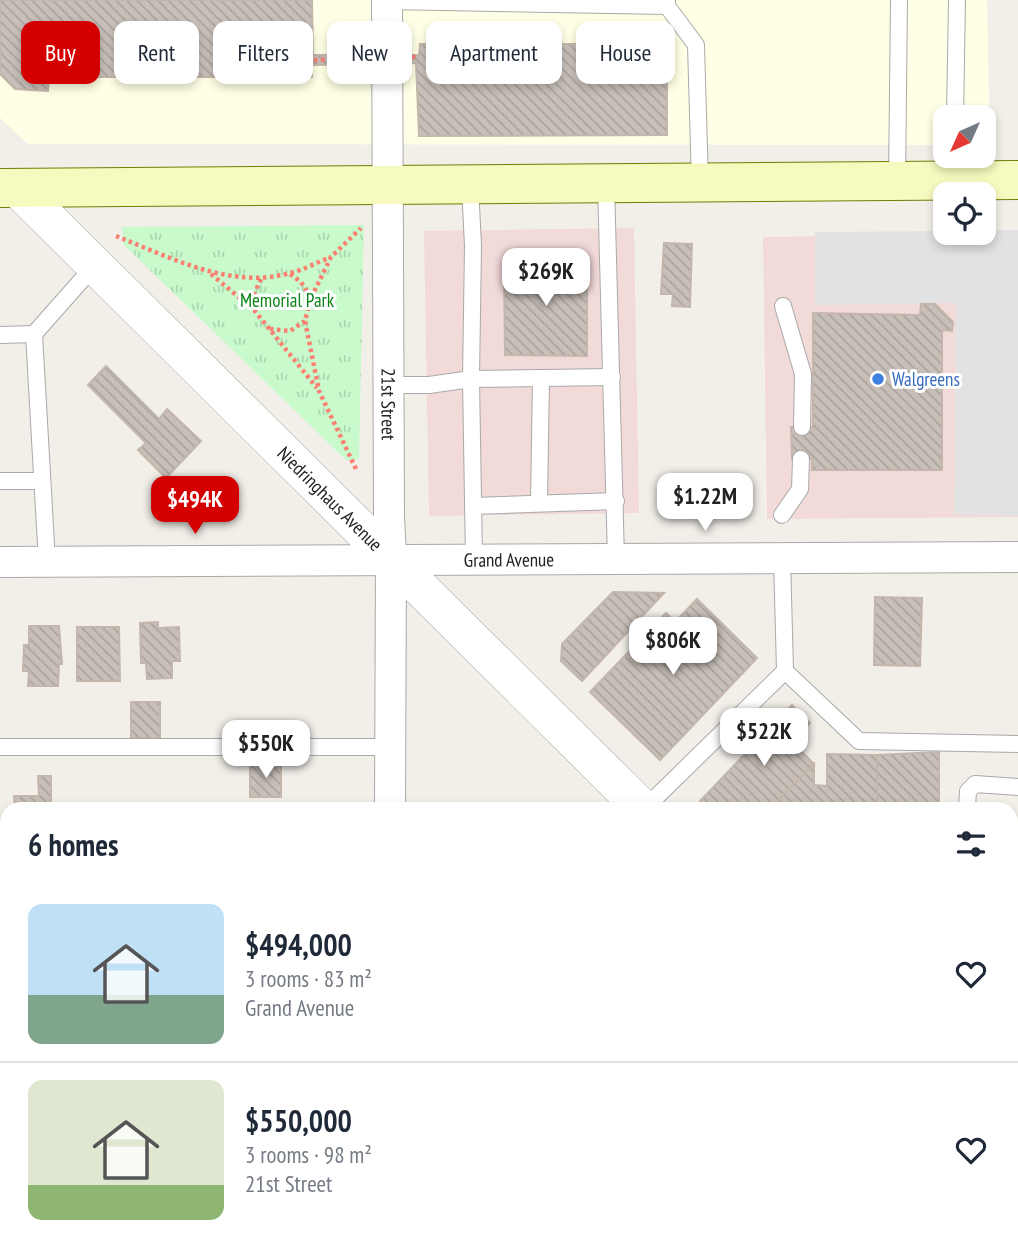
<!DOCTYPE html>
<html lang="en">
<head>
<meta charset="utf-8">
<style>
  :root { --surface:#fff; --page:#f6f6f7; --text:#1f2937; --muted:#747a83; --line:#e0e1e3; --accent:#d40000 }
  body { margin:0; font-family:"PT Sans Narrow",sans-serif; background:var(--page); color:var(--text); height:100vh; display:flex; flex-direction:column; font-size:26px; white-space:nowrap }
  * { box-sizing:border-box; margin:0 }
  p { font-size:23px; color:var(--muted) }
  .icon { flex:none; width:38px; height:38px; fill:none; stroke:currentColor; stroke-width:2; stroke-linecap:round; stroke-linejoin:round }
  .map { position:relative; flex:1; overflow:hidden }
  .panel { position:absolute; left:0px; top:802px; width:1018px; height:450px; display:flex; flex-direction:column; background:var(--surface); border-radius:21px 21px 0 0; box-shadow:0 4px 10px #0003 }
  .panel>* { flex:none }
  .hud { position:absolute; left:21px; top:21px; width:976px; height:63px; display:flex; gap:14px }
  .needle { width:46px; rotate:225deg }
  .tools { position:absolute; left:933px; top:105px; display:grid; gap:14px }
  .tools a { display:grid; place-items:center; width:63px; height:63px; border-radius:14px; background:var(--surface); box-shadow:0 4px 10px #0003; font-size:35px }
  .price { position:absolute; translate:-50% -60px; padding:0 16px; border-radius:14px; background:#fff; color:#222; font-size:23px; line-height:46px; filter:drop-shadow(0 2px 4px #0008) }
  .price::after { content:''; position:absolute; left:50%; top:42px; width:21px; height:16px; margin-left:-10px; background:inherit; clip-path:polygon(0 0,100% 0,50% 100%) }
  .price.on { background:var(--accent); color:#fff }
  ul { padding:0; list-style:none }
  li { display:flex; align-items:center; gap:21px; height:175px; padding:0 28px }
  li+li { border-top:2px solid var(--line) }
  li span { display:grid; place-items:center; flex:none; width:196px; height:140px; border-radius:14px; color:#555 }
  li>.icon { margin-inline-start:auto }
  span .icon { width:84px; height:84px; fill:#fffc; stroke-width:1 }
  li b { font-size:30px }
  h2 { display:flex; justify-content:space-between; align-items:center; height:84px; padding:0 28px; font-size:30px }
  .chip { padding:0 24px; border-radius:14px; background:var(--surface); box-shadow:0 4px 10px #0003; font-size:24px; line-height:63px }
  .chip.on { background:var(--accent); color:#fff }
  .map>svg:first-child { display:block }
  .commercial { fill:#f2dad9 }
  .education { fill:#ffffe5 }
  .park { fill:url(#park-tufts) }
  .parking { fill:#e2e2e2 }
  .building { fill:url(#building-back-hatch); stroke:#c4b6ab; stroke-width:2 }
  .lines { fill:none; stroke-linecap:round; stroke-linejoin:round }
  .service-casing { stroke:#a9a9a9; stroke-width:18 }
  .minor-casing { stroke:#a9a9a9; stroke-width:32 }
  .tertiary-casing { stroke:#a9a9a9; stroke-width:38 }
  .secondary-casing { stroke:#707d05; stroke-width:40 }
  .path { stroke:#fa8072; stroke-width:4.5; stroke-dasharray:3.5 3.5; stroke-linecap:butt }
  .service { stroke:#fff; stroke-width:16 }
  .minor { stroke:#fff; stroke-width:30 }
  .tertiary { stroke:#fff; stroke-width:37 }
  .secondary { stroke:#f7fabf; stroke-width:38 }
  .path-bridge { stroke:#fa8072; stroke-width:4.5; stroke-dasharray:3.5 3.5; stroke-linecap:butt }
  .shop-dot { fill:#3f7fe0; stroke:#fff; stroke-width:2.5 }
  .labels { text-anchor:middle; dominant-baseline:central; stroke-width:6; stroke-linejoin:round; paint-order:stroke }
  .park-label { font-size:19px; fill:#0c8416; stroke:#fff }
  .shop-label { font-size:19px; fill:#366cbe; stroke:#fff; text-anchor:start }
  .street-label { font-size:19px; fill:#222; stroke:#fff }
</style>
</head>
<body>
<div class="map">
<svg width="1018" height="1251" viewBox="0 0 1018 1251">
  <defs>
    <pattern id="park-tufts" width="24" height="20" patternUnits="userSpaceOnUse" patternTransform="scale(1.75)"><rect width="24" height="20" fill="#c8facc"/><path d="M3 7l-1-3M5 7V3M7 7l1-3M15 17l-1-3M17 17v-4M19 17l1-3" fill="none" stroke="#acd6af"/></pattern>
    <pattern id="building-back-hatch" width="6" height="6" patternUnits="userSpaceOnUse" patternTransform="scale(1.75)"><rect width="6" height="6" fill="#c7bfb8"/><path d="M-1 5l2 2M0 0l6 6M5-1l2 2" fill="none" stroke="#aba49e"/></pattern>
  </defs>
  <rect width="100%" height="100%" fill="#f2efe9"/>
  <!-- commercial -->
  <g class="commercial">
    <polygon points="634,228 639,513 429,516 424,231"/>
    <polygon points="1018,234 1018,517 767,519 763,237"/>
  </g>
  <!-- education -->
  <polygon class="education" points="0,0 987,0 990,145 984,145 984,117 945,117 945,145 28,144 0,118"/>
  <!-- park -->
  <polygon class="park" points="364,225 359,459 346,460 123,244 122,227"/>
  <!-- parking -->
  <polygon class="parking" points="984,230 1018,230 1018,516 954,514 956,303 815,305 815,232 945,231 945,233 984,233"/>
  <!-- building -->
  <g class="building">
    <polygon points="0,0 312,0 313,55 419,55 420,44 667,44 667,135 419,136 416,63 311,65 312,77 49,77 48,91 15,89 0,74"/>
    <polygon points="664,243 692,244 690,307 672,306 673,294 661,294"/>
    <polygon points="571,255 571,270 587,269 587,356 505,355 504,270 518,269 517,257"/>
    <polygon points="921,304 935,304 953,322 952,331 942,330 942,470 812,470 812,459 792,459 791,427 813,427 813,313 920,315"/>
    <polygon points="106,366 159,419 167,409 201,441 166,478 138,450 146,443 88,385"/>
    <polygon points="613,592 664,593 582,681 561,661 562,644"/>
    <polygon points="875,597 922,598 920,666 874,665"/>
    <polygon points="697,599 757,658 660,760 590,692 666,613 675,622"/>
    <polygon points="158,622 158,628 179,627 180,661 172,661 172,678 147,679 146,663 141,663 140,623"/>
    <polygon points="29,626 59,626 62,664 59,664 58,686 28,686 29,671 23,671 24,645 29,645"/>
    <polygon points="77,627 119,627 120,681 77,681"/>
    <rect x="131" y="702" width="29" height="36"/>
    <polygon points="792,705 810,723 792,742 814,764 770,808 707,808 700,801"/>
    <polygon points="939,752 939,808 877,808 877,755"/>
    <polygon points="827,754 877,755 877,808 770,808 814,764 814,785 827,786"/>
    <rect x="250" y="764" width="31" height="33"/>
    <polygon points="38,776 51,776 51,808 15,808 14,796 39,796"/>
    <polygon points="1015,962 1018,962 1018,1114 1012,1108 1012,1011 1016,1013"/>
    <rect x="487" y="1244" width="52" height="7"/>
  </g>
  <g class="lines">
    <!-- service casing -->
    <g class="service-casing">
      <g id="service">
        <polyline points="387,1 667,6 667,0"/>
        <polyline points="667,6 696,45 700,183"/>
        <polyline points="955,117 957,0"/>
        <polyline points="954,181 955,156"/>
        <polyline points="897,182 899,0"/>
        <polyline points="606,184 616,559"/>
        <polyline points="470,185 473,246 471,379 474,560"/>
        <polyline points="783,306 803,374 802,427"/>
        <polyline points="0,335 34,334"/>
        <polyline points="388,385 429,385 471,379 612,377"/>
        <polyline points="0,481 42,481"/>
        <polyline points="539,503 541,378"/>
        <polyline points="473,506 616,501"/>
        <polyline points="782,515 800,489 801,459"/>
        <polyline points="782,557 785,671 859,741 1018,744"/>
        <polyline points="47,562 34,334 95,265"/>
        <polyline points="0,747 390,747"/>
        <polyline points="645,808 785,671"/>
        <polyline points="967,808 968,791 975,784 1018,787"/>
        <polyline points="0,1123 7,1123"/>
        <polyline points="783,1244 783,1251"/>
        <polyline points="716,1251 716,1244"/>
      </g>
    </g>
    <!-- minor casing -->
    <g class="minor-casing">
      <g id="minor">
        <path id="s1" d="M 387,0 L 389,516 L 391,558 L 390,808"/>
        <path id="s2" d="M 0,562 L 1018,557"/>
        <polyline points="1012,932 1018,932"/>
        <polyline points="0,936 7,936"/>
        <polyline points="392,1244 392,1251"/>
      </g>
    </g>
    <!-- tertiary casing -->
    <g class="tertiary-casing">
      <g id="tertiary">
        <path id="s3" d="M 17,188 L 642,808"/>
        <polyline points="1012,1176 1018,1182"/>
      </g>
    </g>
    <!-- secondary casing -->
    <g class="secondary-casing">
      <polyline id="secondary" points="0,188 1018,180"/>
    </g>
    <!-- path -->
    <g class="path">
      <path d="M 116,236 C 170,257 230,290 290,273 C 304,270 317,262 331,257"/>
      <polyline points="211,274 254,310 317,388"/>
      <polyline points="290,274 301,282 311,298"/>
      <polyline points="254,309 254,294 262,277"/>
      <polyline points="270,329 290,331 305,321"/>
      <polyline points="356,469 319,391 305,321 311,298 331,257 361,228"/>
    </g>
    <!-- service -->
    <use href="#service" class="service"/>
    <!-- minor -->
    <use href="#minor" class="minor"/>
    <!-- tertiary -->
    <use href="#tertiary" class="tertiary"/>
    <!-- secondary -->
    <use href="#secondary" class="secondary"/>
    <!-- path-bridge -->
    <polyline class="path-bridge" points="314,60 418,57"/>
  </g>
  <!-- markers -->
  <circle class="shop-dot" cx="878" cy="379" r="7"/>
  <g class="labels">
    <!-- park labels -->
    <g class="park-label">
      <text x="287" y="300">Memorial Park</text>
    </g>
    <!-- shop labels -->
    <g class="shop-label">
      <text x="892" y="379">Walgreens</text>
    </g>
    <!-- street labels -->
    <g class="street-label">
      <text stroke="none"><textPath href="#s1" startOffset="404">21st Street</textPath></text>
      <text stroke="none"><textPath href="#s3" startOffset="441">Niedringhaus Avenue</textPath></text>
      <text stroke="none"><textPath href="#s2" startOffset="509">Grand Avenue</textPath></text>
    </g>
  </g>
</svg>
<div class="tools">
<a><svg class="needle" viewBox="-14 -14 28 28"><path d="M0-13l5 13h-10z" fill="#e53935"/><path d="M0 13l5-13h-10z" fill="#747a83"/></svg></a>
<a><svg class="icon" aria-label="locate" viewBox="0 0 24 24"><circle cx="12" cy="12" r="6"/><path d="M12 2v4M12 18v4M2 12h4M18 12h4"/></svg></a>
</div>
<b class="price" style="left:546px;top:308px">$269K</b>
<b class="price" style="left:705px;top:533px">$1.22M</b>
<b class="price on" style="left:195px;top:536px">$494K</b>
<b class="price" style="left:673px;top:677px">$806K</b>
<b class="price" style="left:764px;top:768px">$522K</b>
<b class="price" style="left:266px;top:780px">$550K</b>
<div class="hud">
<a class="chip on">Buy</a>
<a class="chip">Rent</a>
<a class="chip">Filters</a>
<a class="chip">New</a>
<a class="chip">Apartment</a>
<a class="chip">House</a>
</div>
<section class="panel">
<h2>6 homes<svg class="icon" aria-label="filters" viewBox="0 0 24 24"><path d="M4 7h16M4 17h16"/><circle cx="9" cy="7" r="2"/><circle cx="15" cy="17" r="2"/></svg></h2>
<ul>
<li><span style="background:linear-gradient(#bfe0f5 65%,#7fa58c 0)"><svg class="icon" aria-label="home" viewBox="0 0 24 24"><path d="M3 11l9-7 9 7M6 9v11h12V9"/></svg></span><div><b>$494,000</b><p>3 rooms · 83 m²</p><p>Grand Avenue</p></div><svg class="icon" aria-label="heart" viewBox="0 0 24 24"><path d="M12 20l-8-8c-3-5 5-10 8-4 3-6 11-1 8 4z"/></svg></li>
<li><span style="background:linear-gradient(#dfe7d0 75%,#8fb573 0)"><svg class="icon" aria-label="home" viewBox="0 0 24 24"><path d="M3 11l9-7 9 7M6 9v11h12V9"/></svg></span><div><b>$550,000</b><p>3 rooms · 98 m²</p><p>21st Street</p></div><svg class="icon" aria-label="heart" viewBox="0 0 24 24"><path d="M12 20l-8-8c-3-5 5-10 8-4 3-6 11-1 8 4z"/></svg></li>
</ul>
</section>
</div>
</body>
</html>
